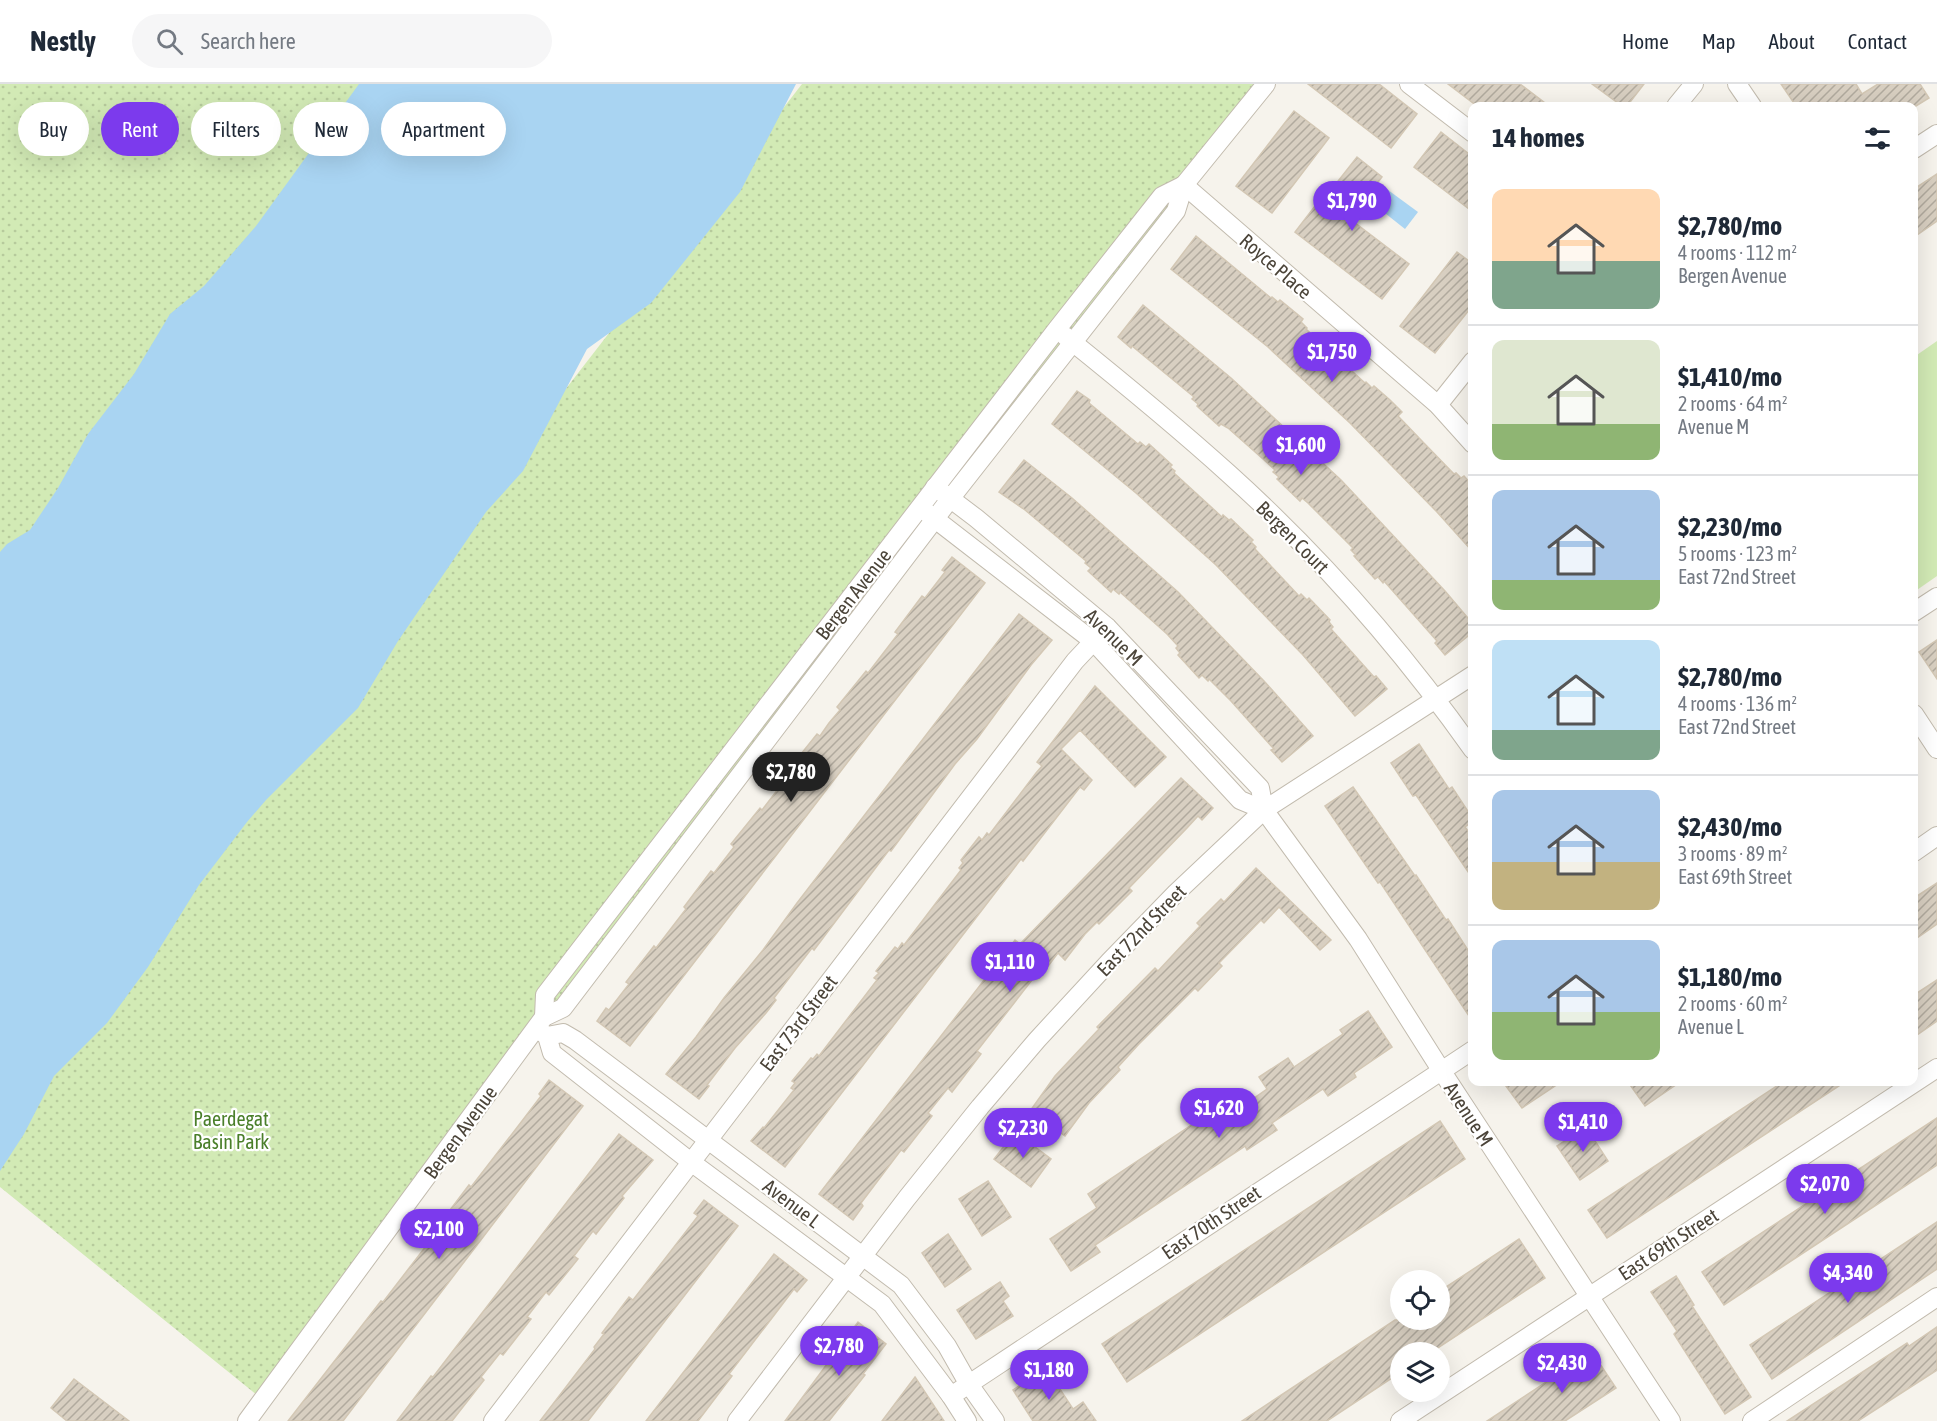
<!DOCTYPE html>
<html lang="en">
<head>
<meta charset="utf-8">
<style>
  :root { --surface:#fff; --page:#f6f6f7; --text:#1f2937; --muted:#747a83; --line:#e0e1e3; --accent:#7c3aed }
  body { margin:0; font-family:"Asap Condensed",sans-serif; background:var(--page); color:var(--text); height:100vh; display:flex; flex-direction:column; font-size:22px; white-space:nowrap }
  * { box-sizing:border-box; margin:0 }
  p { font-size:20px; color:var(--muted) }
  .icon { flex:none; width:33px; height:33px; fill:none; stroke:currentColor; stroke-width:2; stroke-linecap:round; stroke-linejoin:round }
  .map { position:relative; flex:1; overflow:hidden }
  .details { position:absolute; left:1468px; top:18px; width:450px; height:984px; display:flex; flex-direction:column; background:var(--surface); border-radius:12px; box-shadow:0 6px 24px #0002 }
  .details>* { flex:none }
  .hud { position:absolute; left:18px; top:18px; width:570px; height:54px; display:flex; gap:12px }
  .tools { position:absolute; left:1390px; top:1186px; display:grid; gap:12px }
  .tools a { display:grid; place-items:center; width:60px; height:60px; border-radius:50%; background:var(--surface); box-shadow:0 6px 24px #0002; font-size:30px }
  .price { position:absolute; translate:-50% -51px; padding:0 14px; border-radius:21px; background:var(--accent); color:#fff; font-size:20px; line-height:39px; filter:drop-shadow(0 2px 3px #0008) }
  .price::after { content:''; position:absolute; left:50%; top:36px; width:18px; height:14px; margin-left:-9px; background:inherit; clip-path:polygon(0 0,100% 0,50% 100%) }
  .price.on { background:#222; color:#fff }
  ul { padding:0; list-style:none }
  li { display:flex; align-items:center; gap:18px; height:150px; padding:0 24px }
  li+li { border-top:2px solid var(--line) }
  li span { display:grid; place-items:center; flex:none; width:168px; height:120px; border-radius:12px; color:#555 }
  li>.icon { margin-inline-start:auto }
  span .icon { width:72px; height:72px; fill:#fffc; stroke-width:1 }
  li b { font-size:26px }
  h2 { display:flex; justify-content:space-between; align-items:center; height:72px; padding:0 24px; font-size:26px }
  .chip { padding:0 21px; border-radius:27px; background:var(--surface); box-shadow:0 6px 24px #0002; font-size:21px; line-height:54px }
  .chip.on { background:var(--accent); color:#fff }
  header { display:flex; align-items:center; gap:36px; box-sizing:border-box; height:84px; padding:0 30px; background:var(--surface); border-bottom:2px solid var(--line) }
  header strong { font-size:28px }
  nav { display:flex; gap:33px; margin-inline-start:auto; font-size:21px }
  .search { width:420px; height:54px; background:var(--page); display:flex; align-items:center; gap:15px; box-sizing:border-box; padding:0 21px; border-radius:33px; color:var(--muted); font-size:22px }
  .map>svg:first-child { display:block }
  .grass { fill:#d2eab5 }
  .park { fill:url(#park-dots) }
  .water { fill:#a9d4f2 }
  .building { fill:url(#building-hatch); stroke:#d3c7b4; stroke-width:1.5 }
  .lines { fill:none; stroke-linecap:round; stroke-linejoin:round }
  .minor-casing { stroke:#c2bbae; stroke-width:20 }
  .minor { stroke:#fff; stroke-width:18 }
  .labels { text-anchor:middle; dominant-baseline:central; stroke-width:4.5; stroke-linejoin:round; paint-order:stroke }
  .street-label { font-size:20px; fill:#4b4439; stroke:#fff }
  .park-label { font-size:20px; fill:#4a7f2a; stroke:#fff }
</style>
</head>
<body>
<header>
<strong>Nestly</strong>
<div class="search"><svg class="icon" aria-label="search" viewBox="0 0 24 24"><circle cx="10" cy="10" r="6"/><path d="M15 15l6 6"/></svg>Search here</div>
<nav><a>Home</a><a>Map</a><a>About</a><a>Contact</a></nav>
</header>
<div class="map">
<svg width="1937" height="1337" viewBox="0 0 1937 1337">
  <defs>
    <pattern id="park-dots" width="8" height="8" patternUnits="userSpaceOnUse" patternTransform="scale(1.5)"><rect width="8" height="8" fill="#d2eab5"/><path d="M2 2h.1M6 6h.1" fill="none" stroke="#b6ca9c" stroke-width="1.8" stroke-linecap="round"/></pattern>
    <pattern id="building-hatch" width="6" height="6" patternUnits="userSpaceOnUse" patternTransform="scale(1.5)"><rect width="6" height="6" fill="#d8cfc1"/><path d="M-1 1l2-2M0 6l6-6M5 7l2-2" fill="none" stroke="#b1aa9e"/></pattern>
  </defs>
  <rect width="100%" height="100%" fill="#f6f3ec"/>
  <!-- grass -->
  <polygon class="grass" points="1937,257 1937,492 1914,508 1914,273"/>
  <!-- park -->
  <g class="park">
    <polygon points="0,0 383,0 0,495"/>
    <polygon points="802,0 1269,0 263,1316 0,1103 0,1035"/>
  </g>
  <!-- water -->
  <g class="water">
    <polygon points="359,0 796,0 740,108 651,219 587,265 523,387 486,428 398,557 358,624 266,716 247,738 199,801 148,883 107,939 54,992 24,1050 0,1087 0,468 7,460 30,446 58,404 88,350 134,290 170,230 204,202 256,142"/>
    <polygon points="1388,106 1418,128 1405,145 1376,122"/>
  </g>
  <!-- building -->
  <g class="building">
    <polygon points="1308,0 1379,0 1417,30 1391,64"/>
    <polygon points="1448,0 1520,0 1549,22 1477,22"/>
    <polygon points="1592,0 1644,0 1627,22 1622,22"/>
    <polygon points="1781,0 1856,0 1862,10 1878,0 1920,0 1929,14 1916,22 1796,22"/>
    <polygon points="1294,27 1329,54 1272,129 1236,102"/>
    <polygon points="1441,48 1473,73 1473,128 1414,83"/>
    <polygon points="1357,73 1382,93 1350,135 1409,180 1382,215 1295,148 1322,113 1324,115"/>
    <polygon points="1937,90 1937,137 1914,153 1914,105"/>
    <polygon points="1196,152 1271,214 1272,213 1278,218 1280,216 1303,235 1301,238 1307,244 1306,245 1365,299 1366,298 1372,304 1374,302 1390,316 1402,328 1398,332 1421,356 1454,390 1456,389 1461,394 1464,392 1473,402 1473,468 1437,428 1350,339 1268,263 1171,185"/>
    <polygon points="1457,168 1473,180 1473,221 1435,269 1400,242"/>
    <polygon points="1143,221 1231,294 1341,396 1445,507 1473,540 1473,548 1445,571 1435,559 1437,557 1384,497 1383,499 1378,493 1375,495 1354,472 1356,471 1351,466 1353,464 1308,419 1302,414 1300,417 1277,395 1279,393 1273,388 1275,386 1263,375 1228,344 1221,340 1219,342 1197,322 1198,320 1192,315 1194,313 1132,262 1131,264 1118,253"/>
    <polygon points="1077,307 1090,316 1089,319 1138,360 1140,358 1146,363 1149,360 1172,381 1170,383 1175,387 1174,389 1222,433 1223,431 1229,436 1231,435 1253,456 1251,458 1256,463 1255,465 1299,512 1301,510 1307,516 1309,514 1330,536 1329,538 1333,543 1331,545 1374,593 1376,592 1387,605 1355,632 1303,571 1216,481 1136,409 1052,340"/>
    <polygon points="1024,376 1072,414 1178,508 1264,597 1313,652 1282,678 1271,666 1274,665 1231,617 1209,595 1208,597 1202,591 1199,594 1178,571 1180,569 1176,564 1178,562 1167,550 1120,508 1119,510 1113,505 1111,508 1088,487 1091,484 1085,479 1086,477 1074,467 1025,426 999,408"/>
    <polygon points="952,473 985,499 630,962 597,937 606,924 609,926 629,900 626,898 654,862 656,864 686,825 684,823 711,787 714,789 734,763 731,760 760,724 762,726 792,687 789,685 817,650 820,652 829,639 840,626 837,623 866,587 868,589 898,550 895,548 922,512 925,514 945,488 942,486"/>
    <polygon points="1019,530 1052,556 1031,581 977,655 955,680 891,767 889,766 814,866 812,864 802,877 774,914 776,916 766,929 735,964 707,1001 709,1002 699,1015 666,990 696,953 724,914 763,866 797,819"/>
    <polygon points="1937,556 1937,595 1919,568"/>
    <polygon points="1095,602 1166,673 1135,703 1080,646 1061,665 1092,696 1084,706 1080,703 1023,777 1021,775 785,1083 751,1057 763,1043 764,1044 794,1006 791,1004 795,999 792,997 811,974 813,975 817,970 819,972 877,896 874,894 879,889 876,887 895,863 898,865 902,859 904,861 961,786 959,784 963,779 961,776 979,753 982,756 987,749 989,751 1036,689 1042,682 1037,678"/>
    <polygon points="1419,660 1449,705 1452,703 1473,735 1473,737 1465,743 1473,754 1473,795 1416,711 1413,712 1391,679"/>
    <polygon points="1181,694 1213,724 1202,736 1198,732 1187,744 1129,804 1132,807 1099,840 1097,838 1085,850 1065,876 1058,869 1039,894 1035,892 977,967 981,970 962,995 952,1008 948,1004 928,1029 932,1032 904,1068 901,1066 861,1119 863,1122 853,1136 819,1110 1015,856 1020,860"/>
    <polygon points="1353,703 1415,792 1416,791 1446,836 1448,835 1473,874 1473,938 1380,798 1378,799 1325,722"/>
    <polygon points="1256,784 1331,856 1320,866 1279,823 1264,839 1261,836 1219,879 1222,882 1198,907 1195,904 1139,960 1118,983 1120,986 1089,1019 1065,1052 1030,1027 1055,992 1099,945 1097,943 1155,884 1158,887 1200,842 1197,839 1221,815 1224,818"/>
    <polygon points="1937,799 1937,840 1914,856 1914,814"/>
    <polygon points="1937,896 1937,937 1914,953 1914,911"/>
    <polygon points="1368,927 1392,963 1354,989 1356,993 1328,1012 1323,1005 1272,1039 1277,1046 1247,1066 1245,1062 1095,1161 1100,1168 1071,1187 1050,1155 1097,1124 1088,1110 1205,1032 1211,1042 1241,1023 1267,1005 1259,993 1288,974 1294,983 1343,950 1340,946"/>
    <polygon points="549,996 583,1022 397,1266 343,1337 288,1337 381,1217 383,1218 443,1140 441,1138 469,1101 471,1103 522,1037 541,1012 539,1010"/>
    <polygon points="1503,998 1561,998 1522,1024"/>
    <polygon points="1628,998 1680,998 1645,1022"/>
    <polygon points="1783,998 1845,998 1607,1154 1588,1126"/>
    <polygon points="1937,1034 1937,1081 1724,1221 1702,1188"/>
    <polygon points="1440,1037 1465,1075 1127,1298 1102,1260"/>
    <polygon points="1586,1043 1608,1077 1580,1096 1557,1062"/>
    <polygon points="1015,1048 1051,1075 1031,1103 994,1075"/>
    <polygon points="619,1050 653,1076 622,1112 624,1114 596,1150 593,1147 574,1172 578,1175 549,1211 546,1208 527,1233 531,1235 503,1271 500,1269 481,1293 484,1296 452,1337 397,1337 431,1292 433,1293"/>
    <polygon points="988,1097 1011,1133 982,1152 959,1115"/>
    <polygon points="704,1116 738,1142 588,1337 540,1337 595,1265 594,1263 604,1250 602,1249 629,1213 633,1216 698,1132 694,1129"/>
    <polygon points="1937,1138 1937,1185 1772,1295 1750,1261"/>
    <polygon points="948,1150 971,1185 945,1203 922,1169"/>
    <polygon points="1519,1155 1545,1194 1430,1269 1401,1269 1401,1288 1327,1337 1242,1337 1395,1236 1440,1236 1440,1207"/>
    <polygon points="774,1170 807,1196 797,1208 794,1205 775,1230 729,1290 732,1292 698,1337 646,1337"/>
    <polygon points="1676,1192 1694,1221 1692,1222 1751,1313 1725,1330 1674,1250 1677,1247 1651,1208"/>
    <polygon points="1000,1198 1009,1212 1003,1217 1013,1232 976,1255 957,1226"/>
    <polygon points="858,1238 886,1260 863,1290 865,1291 829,1337 785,1337"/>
    <polygon points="1937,1243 1937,1286 1858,1337 1787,1337 1907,1259 1909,1262"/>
    <polygon points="1592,1268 1616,1304 1565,1337 1487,1337"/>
    <polygon points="1046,1284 1073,1325 1083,1318 1096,1337 1033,1337 1013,1306"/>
    <polygon points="915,1293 944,1337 882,1337"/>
    <polygon points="74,1295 129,1337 67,1337 51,1324"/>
  </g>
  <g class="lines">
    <!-- minor casing -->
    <g class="minor-casing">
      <g id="minor">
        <polyline points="1409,0 1473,49"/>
        <polyline points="1737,0 1752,22"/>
        <polyline points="1676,22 1694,0"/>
        <polyline points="1914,65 1937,50"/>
        <polyline points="1184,101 1438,321 1473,360"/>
        <path d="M 1065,252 C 1121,297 1176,342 1229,390 C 1320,472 1402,566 1473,666"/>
        <polyline points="1438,321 1473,277"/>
        <polyline points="935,403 976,434 1107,543 1260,704 1264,726 1358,855 1441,986 1671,1337"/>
        <polyline points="926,428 1093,557 1240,716 1264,726"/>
        <polyline points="1914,528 1937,513"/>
        <polyline points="1914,630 1937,665"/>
        <polyline points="1914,768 1937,752"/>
        <polyline points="544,933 545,911 1057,245 1162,112 1184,101"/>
        <polyline points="537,945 547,952 552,969 691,1078 882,1220 951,1312 967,1337"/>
        <polyline points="547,952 563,949 575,956 901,1201 947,1262 968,1299 995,1337"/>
        <polyline points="951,1312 1473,966"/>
        <polyline points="247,1337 544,933 563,924 950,415 1176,127 1184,101 1266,0"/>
        <polyline points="493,1337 1075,577 1107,543"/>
        <polyline points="737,1337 907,1114 980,1023 1037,956 1109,878 1176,809 1264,726 1473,591"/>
        <polyline points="1400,1337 1937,984"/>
        <polyline points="1752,1337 1937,1213"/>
      </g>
    </g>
    <!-- minor -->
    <use href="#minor" class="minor"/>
  </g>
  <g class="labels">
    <!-- street labels -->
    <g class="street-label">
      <text transform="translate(1276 182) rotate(41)">Royce Place</text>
      <text transform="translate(1293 453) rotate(45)">Bergen Court</text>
      <text transform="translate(853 510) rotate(-52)">Bergen Avenue</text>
      <text transform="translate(1114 553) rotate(44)">Avenue M</text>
      <text transform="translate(1141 846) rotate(-46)">East 72nd Street</text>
      <text transform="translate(798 939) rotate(-53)">East 73rd Street</text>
      <text transform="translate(1469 1030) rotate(57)">Avenue M</text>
      <text transform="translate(460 1048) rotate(-54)">Bergen Avenue</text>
      <text transform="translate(792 1119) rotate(37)">Avenue L</text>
      <text transform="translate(1211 1138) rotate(-34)">East 70th Street</text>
      <text transform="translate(1668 1160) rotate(-33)">East 69th Street</text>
    </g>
    <!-- park labels -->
    <g class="park-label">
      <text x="231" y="1034">Paerdegat<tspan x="231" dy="23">Basin Park</tspan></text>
    </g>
  </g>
</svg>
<div class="tools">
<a><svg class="icon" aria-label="locate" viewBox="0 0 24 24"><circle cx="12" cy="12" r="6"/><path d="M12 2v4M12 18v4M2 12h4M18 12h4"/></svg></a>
<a><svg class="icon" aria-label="layers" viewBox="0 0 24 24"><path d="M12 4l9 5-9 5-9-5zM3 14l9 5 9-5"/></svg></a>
</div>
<b class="price" style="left:1352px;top:148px">$1,790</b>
<b class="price" style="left:1332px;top:299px">$1,750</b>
<b class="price" style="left:1301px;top:392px">$1,600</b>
<b class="price on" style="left:791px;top:719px">$2,780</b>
<b class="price" style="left:1010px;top:909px">$1,110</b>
<b class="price" style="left:1219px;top:1055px">$1,620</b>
<b class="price" style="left:1583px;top:1069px">$1,410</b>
<b class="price" style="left:1023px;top:1075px">$2,230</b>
<b class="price" style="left:1825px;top:1131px">$2,070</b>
<b class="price" style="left:439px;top:1176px">$2,100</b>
<b class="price" style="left:1848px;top:1220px">$4,340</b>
<b class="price" style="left:839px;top:1293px">$2,780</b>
<b class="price" style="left:1562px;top:1310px">$2,430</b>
<b class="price" style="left:1049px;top:1317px">$1,180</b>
<div class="hud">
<a class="chip">Buy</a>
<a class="chip on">Rent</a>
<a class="chip">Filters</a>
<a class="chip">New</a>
<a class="chip">Apartment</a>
</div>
<section class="details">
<h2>14 homes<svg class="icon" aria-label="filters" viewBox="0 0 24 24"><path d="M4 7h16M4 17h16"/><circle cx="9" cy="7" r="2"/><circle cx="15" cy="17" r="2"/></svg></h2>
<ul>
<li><span style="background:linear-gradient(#ffd9b3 60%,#7fa58c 0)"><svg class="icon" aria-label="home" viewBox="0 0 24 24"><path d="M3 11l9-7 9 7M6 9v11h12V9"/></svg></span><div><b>$2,780/mo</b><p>4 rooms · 112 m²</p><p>Bergen Avenue</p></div></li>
<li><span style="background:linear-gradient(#dfe7d0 70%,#8fb573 0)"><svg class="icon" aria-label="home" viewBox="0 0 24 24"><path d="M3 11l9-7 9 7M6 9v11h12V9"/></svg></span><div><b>$1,410/mo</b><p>2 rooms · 64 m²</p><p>Avenue M</p></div></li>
<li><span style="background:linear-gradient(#a9c7e8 75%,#8fb573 0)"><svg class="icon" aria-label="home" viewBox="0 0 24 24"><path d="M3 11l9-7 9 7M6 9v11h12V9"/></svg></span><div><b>$2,230/mo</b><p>5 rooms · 123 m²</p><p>East 72nd Street</p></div></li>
<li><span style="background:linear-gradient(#bfe0f5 75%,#7fa58c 0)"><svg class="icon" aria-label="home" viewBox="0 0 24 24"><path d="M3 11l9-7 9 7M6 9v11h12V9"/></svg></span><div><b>$2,780/mo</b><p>4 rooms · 136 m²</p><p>East 72nd Street</p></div></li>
<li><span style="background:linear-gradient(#a9c7e8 60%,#c2b280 0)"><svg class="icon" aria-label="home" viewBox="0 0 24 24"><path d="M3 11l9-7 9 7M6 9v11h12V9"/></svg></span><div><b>$2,430/mo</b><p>3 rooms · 89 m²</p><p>East 69th Street</p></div></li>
<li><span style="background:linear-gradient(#a9c7e8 60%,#8fb573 0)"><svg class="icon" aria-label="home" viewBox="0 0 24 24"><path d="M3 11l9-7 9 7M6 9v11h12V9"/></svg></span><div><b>$1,180/mo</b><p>2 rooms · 60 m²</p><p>Avenue L</p></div></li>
</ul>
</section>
</div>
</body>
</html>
